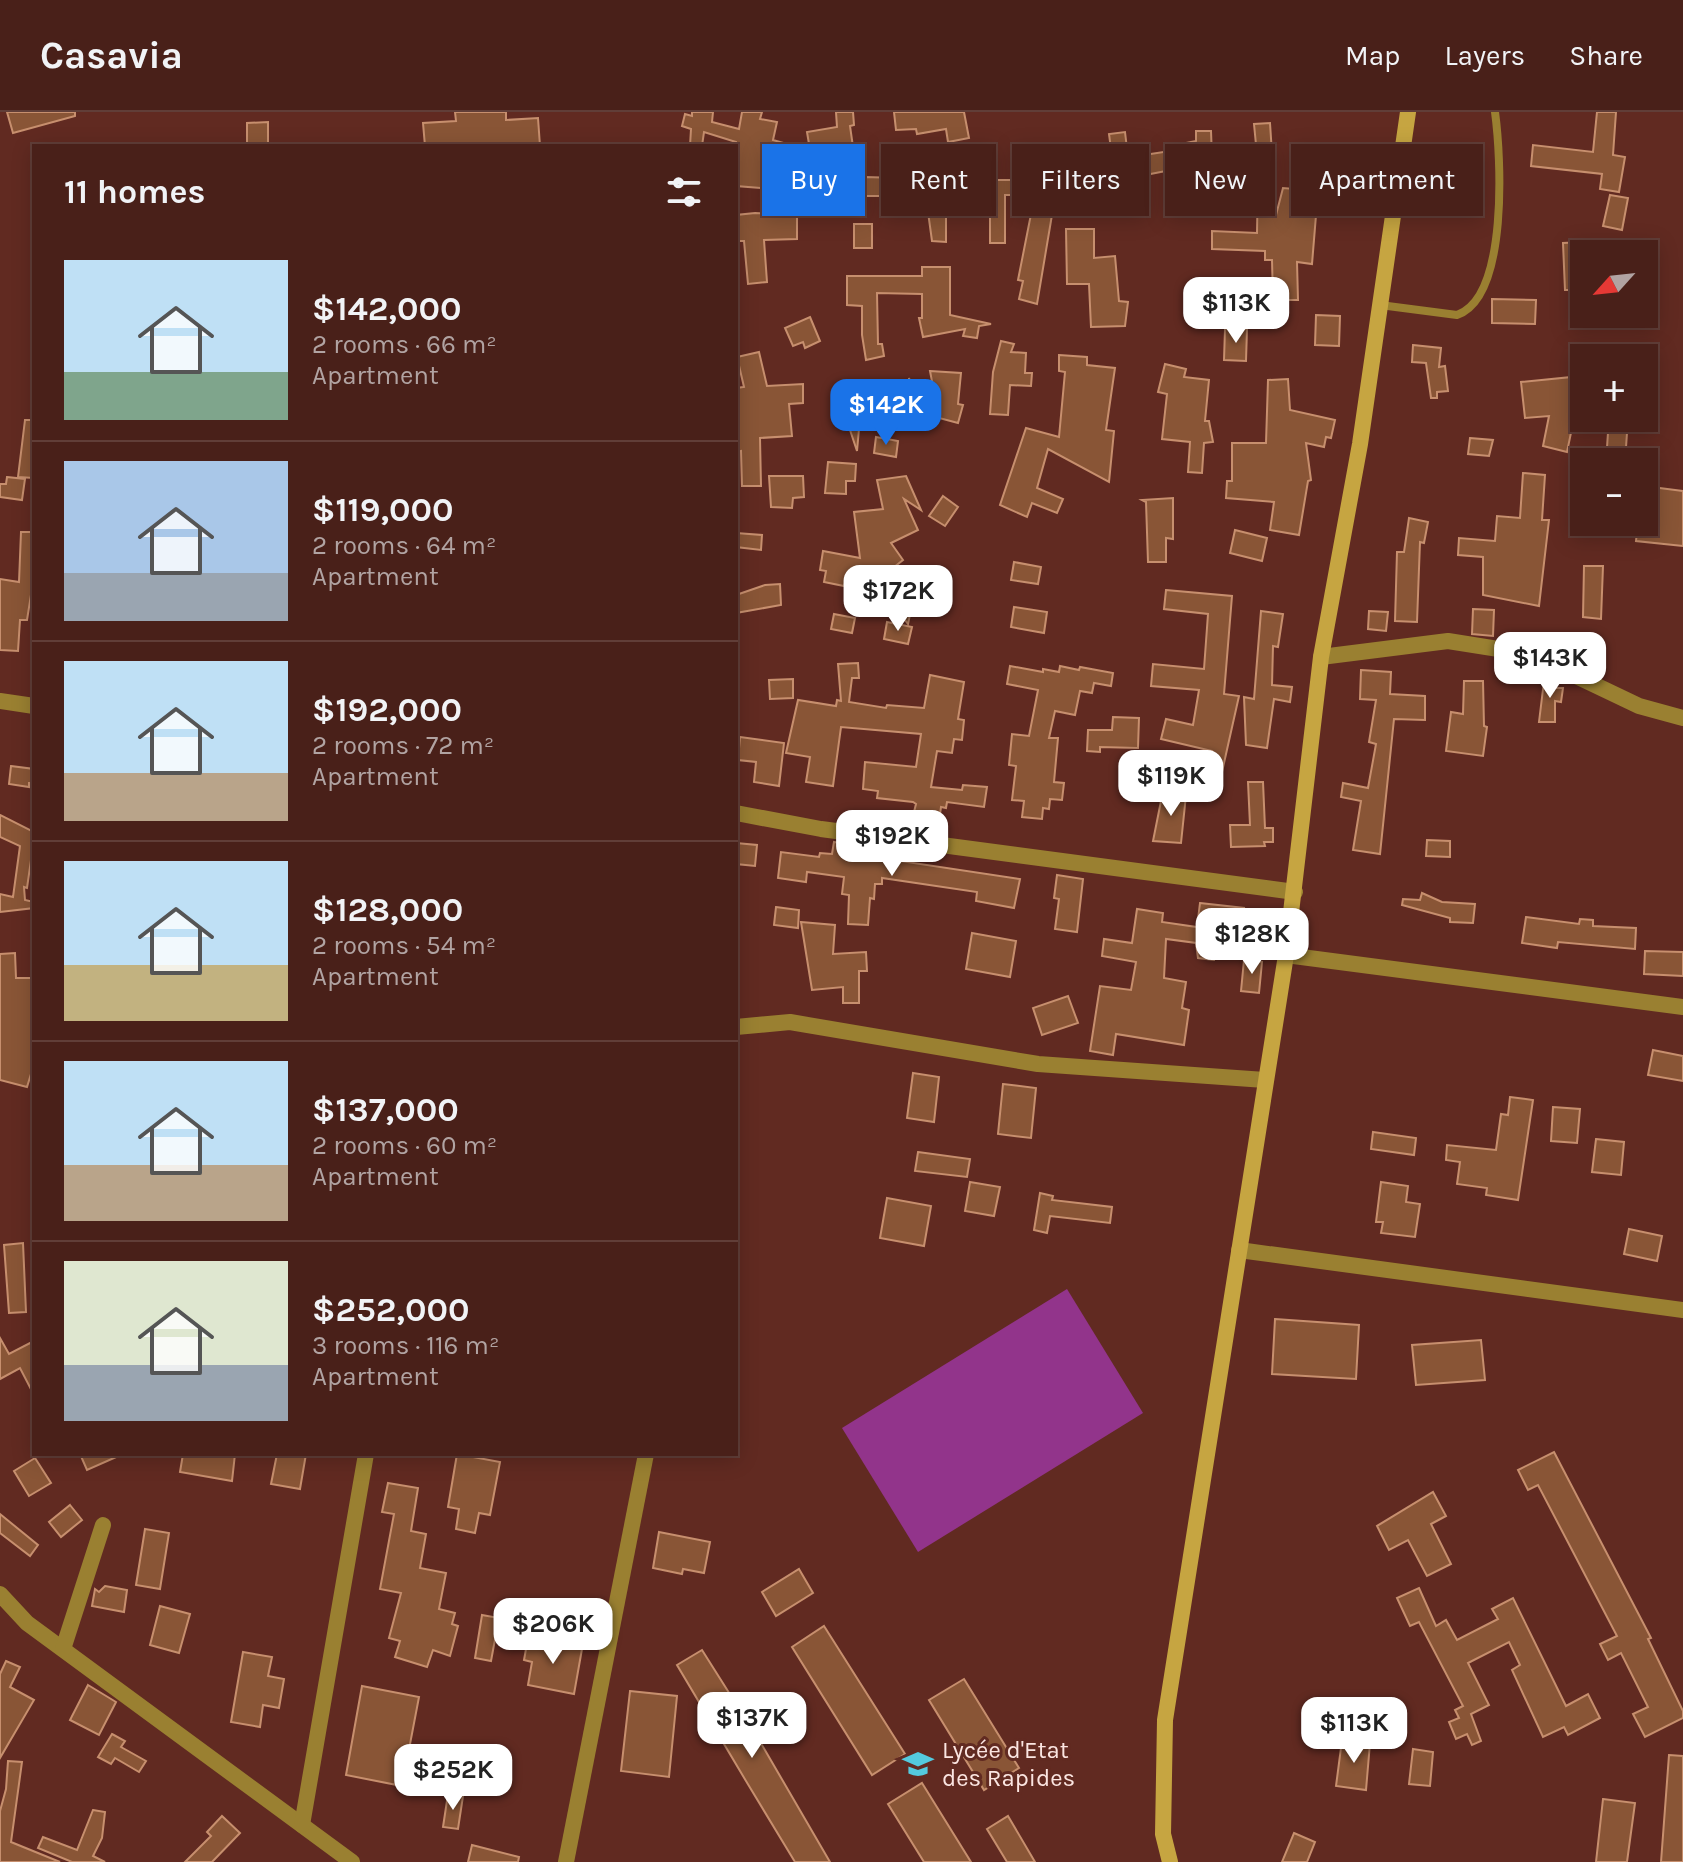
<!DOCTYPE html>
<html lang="en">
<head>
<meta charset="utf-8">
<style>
  :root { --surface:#492019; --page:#532d26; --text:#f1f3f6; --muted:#b1a3a2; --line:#613e38; --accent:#1a73e8 }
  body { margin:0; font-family:Karla,sans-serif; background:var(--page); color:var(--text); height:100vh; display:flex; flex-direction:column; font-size:30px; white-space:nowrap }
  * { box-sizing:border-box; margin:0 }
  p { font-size:26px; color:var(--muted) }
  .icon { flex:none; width:44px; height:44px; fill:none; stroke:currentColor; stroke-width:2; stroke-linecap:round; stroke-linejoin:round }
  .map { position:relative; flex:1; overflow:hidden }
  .panel { position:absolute; left:32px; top:32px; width:706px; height:1312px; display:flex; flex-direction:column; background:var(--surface); border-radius:0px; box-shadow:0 4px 20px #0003,0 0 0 2px var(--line) }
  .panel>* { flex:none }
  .banner { position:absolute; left:762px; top:32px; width:760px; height:72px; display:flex; gap:16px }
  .needle { width:52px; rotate:243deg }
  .buttons { position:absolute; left:1570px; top:128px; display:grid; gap:16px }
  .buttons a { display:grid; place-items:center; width:88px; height:88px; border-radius:0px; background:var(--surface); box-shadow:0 4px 20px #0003,0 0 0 2px var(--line); font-size:40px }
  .price { position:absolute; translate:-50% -68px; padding:0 18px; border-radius:16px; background:#fff; color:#222; font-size:26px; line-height:52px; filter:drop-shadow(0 2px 4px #0008) }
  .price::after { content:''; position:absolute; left:50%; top:48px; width:24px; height:18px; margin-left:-12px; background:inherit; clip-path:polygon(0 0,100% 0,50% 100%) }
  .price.on { background:var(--accent); color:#fff }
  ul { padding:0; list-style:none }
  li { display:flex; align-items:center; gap:24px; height:200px; padding:0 32px }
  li+li { border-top:2px solid var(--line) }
  li span { display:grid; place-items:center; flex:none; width:224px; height:160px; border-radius:0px; color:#555 }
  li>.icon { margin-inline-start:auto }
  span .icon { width:96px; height:96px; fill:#fffc; stroke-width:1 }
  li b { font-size:34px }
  h2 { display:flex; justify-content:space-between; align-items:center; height:96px; padding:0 32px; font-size:34px }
  .chip { padding:0 28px; border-radius:0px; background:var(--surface); box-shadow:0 4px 20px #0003,0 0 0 2px var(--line); font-size:28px; line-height:72px }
  .chip.on { background:var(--accent); color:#fff }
  header { display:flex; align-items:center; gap:48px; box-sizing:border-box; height:112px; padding:0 40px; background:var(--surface); border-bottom:2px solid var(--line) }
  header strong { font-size:38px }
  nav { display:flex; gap:44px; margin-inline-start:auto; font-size:28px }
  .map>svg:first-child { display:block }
  .green { fill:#92348b }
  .building { fill:#895536; stroke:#c78f6e; stroke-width:2 }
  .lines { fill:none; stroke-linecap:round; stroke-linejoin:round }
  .lane { stroke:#9a8031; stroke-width:8 }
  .street { stroke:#9a8031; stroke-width:16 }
  .secondary { stroke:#c6a541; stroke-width:16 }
  .labels { text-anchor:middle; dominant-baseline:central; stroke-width:6; stroke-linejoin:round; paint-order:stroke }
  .poi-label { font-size:24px; fill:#fbe5e1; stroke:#612a21; text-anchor:start }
</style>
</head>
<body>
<header>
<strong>Casavia</strong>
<nav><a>Map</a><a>Layers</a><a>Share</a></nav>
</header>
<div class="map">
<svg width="1683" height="1750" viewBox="0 0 1683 1750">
  <rect width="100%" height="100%" fill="#612a21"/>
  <!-- green -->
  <polygon class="green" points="1067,1177 1143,1301 918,1440 842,1316"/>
  <!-- building -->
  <g class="building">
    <polygon points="7,0 75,0 75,4 13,21"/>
    <polygon points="455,0 506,0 506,8 538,6 540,34 425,34 423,11 456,9"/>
    <polygon points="692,0 713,0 712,10 739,17 742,0 762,0 760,7 777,10 773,28 787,32 785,68 775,67 775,77 736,74 736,30 704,20 702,34 690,34 691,17 682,14 685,2 692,4"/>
    <polygon points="836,0 853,0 854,13 850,14 853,35 838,37 837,33 810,38 807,20 837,15"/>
    <polygon points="894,0 964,0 969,26 948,30 946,17 917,22 916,17 896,18"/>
    <polygon points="1597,0 1616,0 1613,43 1625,45 1619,80 1600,77 1602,62 1531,54 1533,33 1593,40"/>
    <polygon points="268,10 268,34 247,34 247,11"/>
    <polygon points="1270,11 1276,103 1283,76 1318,79 1312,152 1297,150 1298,188 1273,188 1272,148 1265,148 1265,139 1212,137 1212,119 1257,121 1258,61 1193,75 1193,99 1171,99 1171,58 1135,65 1137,74 1087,87 1087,72 1055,73 1053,33 1079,31 1080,39 1111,37 1109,22 1125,20 1128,45 1144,43 1177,38 1176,33 1196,29 1196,19 1211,19 1212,46 1257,43 1254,12"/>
    <polygon points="1013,53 1028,53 1028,83 1005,83 1005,131 990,131 990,84 939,81 940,68 1013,68"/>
    <polygon points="865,65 898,66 897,84 865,84"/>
    <polygon points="1610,83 1628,86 1622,118 1603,114"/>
    <polygon points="1034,87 1054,91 1037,192 1019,187 1023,169 1018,168"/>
    <polygon points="928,100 946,100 946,130 932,129"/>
    <polygon points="755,101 797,103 797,127 764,128 767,170 748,172 744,129 737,129 736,103"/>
    <rect x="854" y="112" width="18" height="24"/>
    <polygon points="1066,117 1094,117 1094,146 1115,144 1119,189 1128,190 1125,214 1091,215 1089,172 1067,172"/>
    <polygon points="1584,130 1584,178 1565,178 1563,131"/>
    <polygon points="922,155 950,155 950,203 991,212 979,214 977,226 963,224 965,217 923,225 919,206 922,206 922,182 877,181 878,232 882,232 884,244 866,248 862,223 862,194 847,193 847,164 922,164"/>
    <polygon points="1492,187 1536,188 1535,212 1492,211"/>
    <polygon points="1316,203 1340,204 1339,234 1315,233"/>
    <polygon points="810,205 820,229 805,236 803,230 793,234 785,216"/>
    <polygon points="1225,217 1247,217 1246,249 1224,248"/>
    <polygon points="1001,229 1014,232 1011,240 1026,241 1025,261 1032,261 1031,274 1010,273 1008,303 990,302 993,260"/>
    <polygon points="1413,233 1441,236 1439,255 1445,254 1448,279 1437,280 1437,286 1431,286 1426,251 1412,250"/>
    <polygon points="759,240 767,274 803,272 803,291 789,292 792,324 760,326 761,374 742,374 741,339 736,340 736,276 744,275 737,245"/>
    <polygon points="1059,243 1087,245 1087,253 1115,256 1106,318 1114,319 1109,370 1048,337 1037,376 1063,387 1057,401 1032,391 1027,405 1000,393 1026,316 1059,325 1065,260 1059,259"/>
    <polygon points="1165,252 1186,257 1184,265 1209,268 1205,309 1209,309 1213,330 1204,331 1202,361 1188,360 1190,330 1162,327 1167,282 1158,280"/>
    <polygon points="1572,255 1584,257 1584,312 1573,311 1567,340 1543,334 1549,304 1525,306 1521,270 1571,265"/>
    <polygon points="930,259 961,261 958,292 963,293 958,311 939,306"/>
    <polygon points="909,266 921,300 918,310 899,305 902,290 907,291"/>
    <polygon points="1288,267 1290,298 1335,308 1331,326 1326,325 1324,335 1306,331 1311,368 1308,369 1299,423 1270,418 1274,390 1226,386 1227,369 1232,369 1232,331 1266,331 1268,268"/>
    <polygon points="861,295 857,339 844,300"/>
    <polygon points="1609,306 1628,306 1625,350 1606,350"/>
    <polygon points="25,308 34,308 34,366 18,365"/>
    <polygon points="876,325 898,329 896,345 874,341"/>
    <polygon points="1470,326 1493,328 1489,344 1468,342"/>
    <polygon points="828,350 856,352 855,369 846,369 846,382 825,381"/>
    <polygon points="1523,361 1545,363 1542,408 1549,408 1539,494 1483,483 1483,445 1458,443 1459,426 1495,429 1497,404 1520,406"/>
    <polygon points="769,364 803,364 804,385 793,386 792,396 771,395"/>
    <polygon points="906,364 921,398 904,387 918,418 891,431 903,448 893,456 938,471 932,490 914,484 908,512 866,458 846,467 844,474 824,470 826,459 820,458 823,439 860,446 854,400 883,397 877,368"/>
    <polygon points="7,365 25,367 22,388 0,385 0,372 6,372"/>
    <polygon points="1644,374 1683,379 1683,434 1636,429 1638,410 1644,410"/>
    <polygon points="943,384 958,395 945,414 929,404"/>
    <polygon points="1173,386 1173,427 1166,426 1166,450 1148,450 1146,390 1142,388"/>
    <polygon points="1409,406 1428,410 1424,431 1420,430 1417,510 1395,509 1397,440 1404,440"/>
    <polygon points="1235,418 1267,426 1262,449 1230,441"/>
    <polygon points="21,420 34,420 34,464 27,508 20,508 18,539 0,538 0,467 19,470"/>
    <polygon points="736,421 762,423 761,438 736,435"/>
    <polygon points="1014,450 1041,455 1038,472 1011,468"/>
    <polygon points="1584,454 1603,454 1601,507 1583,505"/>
    <polygon points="780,472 781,493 736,501 736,483 765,473"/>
    <polygon points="1166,478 1232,484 1224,582 1239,584 1222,660 1208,656 1212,639 1161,627 1166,607 1193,613 1199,578 1151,574 1153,552 1204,557 1208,502 1164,497"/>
    <polygon points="1014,495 1047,500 1044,521 1011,515"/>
    <polygon points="1473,497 1494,498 1493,524 1472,522"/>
    <polygon points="1261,499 1283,502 1278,535 1273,534 1272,573 1292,575 1290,590 1274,587 1267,636 1246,633 1244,585 1254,587"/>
    <polygon points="1369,499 1388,500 1386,519 1368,517"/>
    <polygon points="834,502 855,506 852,521 831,517"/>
    <polygon points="887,510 912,515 908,532 884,527"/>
    <polygon points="858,551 859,566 852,566 849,590 886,596 887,593 924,596 930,563 964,570 958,607 964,608 962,628 954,627 952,641 937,639 931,675 962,678 963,673 987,675 984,695 947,690 946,696 941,695 939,709 913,704 916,692 913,690 877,686 878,679 863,677 865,650 916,655 921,622 841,615 833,674 806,670 810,645 786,641 798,588 836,594 837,588 841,589 838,552"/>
    <polygon points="1010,554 1043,560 1043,557 1059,560 1060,554 1079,558 1080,555 1113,561 1111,574 1094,571 1092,581 1080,579 1075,603 1055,599 1049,626 1058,626 1054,670 1064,671 1062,688 1050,687 1049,697 1043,696 1042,707 1022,705 1024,689 1012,688 1016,654 1009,653 1012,622 1029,624 1038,578 1007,572"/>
    <polygon points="1361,558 1391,560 1390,582 1425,584 1425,608 1394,607 1380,742 1353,738 1361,689 1341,685 1343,671 1368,676 1376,632 1369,630 1376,588 1360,587"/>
    <polygon points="1545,561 1555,566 1555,576 1563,576 1561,590 1555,589 1555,610 1539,610"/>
    <polygon points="793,567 793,586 770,587 769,568"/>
    <polygon points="1464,569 1483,569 1484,614 1487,615 1483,644 1446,639 1451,600 1463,602"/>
    <polygon points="1113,605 1139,606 1138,636 1100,635 1100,640 1087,639 1088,618 1112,618"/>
    <polygon points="740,625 784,631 779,674 754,670 756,650 738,648"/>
    <polygon points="11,654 34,657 34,671 29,671 29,675 9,672"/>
    <polygon points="1248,670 1263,670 1265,716 1273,716 1273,730 1264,730 1265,734 1231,735 1230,713 1250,713"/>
    <polygon points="1163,679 1186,683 1181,731 1153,729"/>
    <polygon points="0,703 34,720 34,749 31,748 27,776 24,775 25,788 34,790 34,796 0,800 0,782 13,785 20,734 0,725"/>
    <polygon points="1427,728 1450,729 1450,745 1426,744"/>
    <polygon points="834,730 848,732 847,741 1020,767 1014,796 976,789 977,780 882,766 882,772 875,772 874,787 870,786 868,813 848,812 849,783 842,782 844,765 807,760 806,770 778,766 781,740 819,745 820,741 832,742"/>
    <polygon points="736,731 757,733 755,754 736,752"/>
    <polygon points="1057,763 1083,767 1077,820 1055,817 1059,787 1054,786"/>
    <polygon points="1422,781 1442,790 1475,792 1473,811 1450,810 1450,806 1402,793 1403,787 1420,788"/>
    <polygon points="1200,791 1244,796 1238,842 1216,839 1214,848 1198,846 1196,831 1166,827 1164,866 1186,870 1182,896 1189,898 1184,933 1116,922 1113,943 1090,939 1100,874 1131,878 1136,850 1102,844 1104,827 1132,831 1137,797 1163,801 1162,810 1197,815"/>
    <polygon points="776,795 799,798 798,816 774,813"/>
    <polygon points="1526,805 1579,812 1580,807 1593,808 1593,814 1636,816 1635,837 1558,830 1557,836 1522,831"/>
    <polygon points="801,810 835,813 833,842 866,840 867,859 859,859 859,891 843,891 843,875 812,878"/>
    <polygon points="972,821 1016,829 1010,865 966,857"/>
    <polygon points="1645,839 1683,840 1683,864 1644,862"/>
    <polygon points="15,841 16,866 34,866 34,952 27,975 0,968 0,842"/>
    <polygon points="1244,848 1262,850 1259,881 1241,879"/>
    <polygon points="1068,884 1078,911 1042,923 1033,896"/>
    <polygon points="1653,938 1683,944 1683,969 1648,963"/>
    <polygon points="913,961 939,965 934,1010 907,1006"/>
    <polygon points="1003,972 1036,976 1031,1026 998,1022"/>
    <polygon points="1510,985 1533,988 1518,1088 1486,1083 1487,1076 1457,1072 1460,1050 1446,1048 1447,1033 1496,1038 1501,1002 1508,1003"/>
    <polygon points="1553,995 1580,997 1577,1031 1551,1029"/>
    <polygon points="1373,1020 1416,1026 1414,1043 1371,1037"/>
    <polygon points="1596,1027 1624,1030 1621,1063 1592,1060"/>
    <polygon points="918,1040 970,1047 967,1065 915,1059"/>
    <polygon points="970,1070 1000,1075 994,1104 965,1099"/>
    <polygon points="1381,1070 1408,1074 1406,1090 1420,1092 1415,1125 1381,1121 1383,1110 1376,1110"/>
    <polygon points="1040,1081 1053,1084 1052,1088 1112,1095 1110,1111 1050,1104 1047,1121 1034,1118"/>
    <polygon points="887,1086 931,1094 924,1134 880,1126"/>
    <polygon points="1629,1117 1662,1124 1657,1149 1624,1142"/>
    <polygon points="23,1131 26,1200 9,1201 4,1133"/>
    <polygon points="1275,1207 1359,1213 1356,1267 1272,1262"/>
    <polygon points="0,1226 9,1242 34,1229 34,1283 20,1256 0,1267"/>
    <polygon points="1481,1228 1485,1268 1416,1273 1412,1233"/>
    <polygon points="1554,1340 1651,1526 1648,1527 1683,1599 1683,1606 1645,1625 1633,1602 1648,1595 1621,1541 1608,1548 1600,1532 1617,1524 1538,1373 1528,1378 1518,1358"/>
    <polygon points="80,1342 123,1342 87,1358"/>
    <polygon points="183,1342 235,1342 232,1369 180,1360"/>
    <polygon points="277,1342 306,1342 300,1377 271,1372"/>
    <polygon points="457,1342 500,1350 490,1403 479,1401 475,1421 456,1417 459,1397 448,1395"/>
    <polygon points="35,1346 51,1371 29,1384 14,1359"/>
    <polygon points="388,1371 418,1376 411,1419 426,1422 420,1456 446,1461 439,1497 455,1501 452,1512 458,1514 450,1544 433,1538 427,1555 395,1545 400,1529 389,1526 401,1481 380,1477 394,1402 382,1400"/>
    <polygon points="1433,1380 1446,1404 1431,1412 1451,1452 1427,1464 1408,1428 1389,1438 1377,1414"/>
    <polygon points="70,1393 82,1408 61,1425 49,1410"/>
    <polygon points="0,1402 38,1433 30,1444 0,1421"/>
    <polygon points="145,1417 169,1421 160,1477 136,1473"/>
    <polygon points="659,1420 710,1430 704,1461 683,1457 682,1462 653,1456"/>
    <polygon points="799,1457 813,1481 776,1504 762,1480"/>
    <polygon points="105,1474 127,1478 124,1500 92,1494 95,1477 99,1480"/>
    <polygon points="1419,1476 1436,1514 1446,1508 1457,1528 1498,1507 1492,1497 1513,1486 1566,1594 1588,1582 1600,1606 1568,1623 1564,1615 1543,1625 1512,1558 1520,1553 1509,1530 1468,1551 1489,1593 1471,1602 1481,1629 1472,1633 1467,1622 1456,1627 1449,1610 1459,1606 1455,1598 1463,1594 1419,1510 1410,1514 1397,1486"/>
    <polygon points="160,1494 190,1502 179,1541 150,1533"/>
    <polygon points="482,1503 499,1506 491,1549 475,1546"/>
    <polygon points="824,1514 905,1642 872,1663 792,1535"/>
    <polygon points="528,1526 582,1537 574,1582 528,1573 532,1550 524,1548"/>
    <polygon points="702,1538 762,1633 830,1750 795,1750 746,1669 677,1553"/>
    <polygon points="243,1540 272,1545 268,1564 284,1567 279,1596 263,1593 260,1615 231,1610"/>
    <polygon points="6,1549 20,1555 10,1575 34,1588 0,1646 0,1562"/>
    <polygon points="964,1567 1019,1656 984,1678 929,1588"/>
    <polygon points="88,1573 116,1590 99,1623 70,1608"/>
    <polygon points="362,1574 419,1585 402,1674 346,1663"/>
    <polygon points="630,1579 677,1584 669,1665 621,1659"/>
    <polygon points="112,1622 125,1629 121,1635 146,1649 139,1660 115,1646 111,1652 98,1645"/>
    <polygon points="1342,1628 1370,1631 1366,1678 1336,1674"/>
    <polygon points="1413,1637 1433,1640 1430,1674 1409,1672"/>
    <polygon points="1669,1643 1683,1644 1683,1750 1661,1750"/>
    <polygon points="8,1649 22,1650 11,1730 60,1750 0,1750 0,1699 6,1677"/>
    <polygon points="922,1671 971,1750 924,1750 888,1692"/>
    <polygon points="448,1682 463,1684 458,1717 443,1715"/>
    <polygon points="1603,1687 1635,1691 1627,1750 1596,1750"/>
    <polygon points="93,1698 105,1700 102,1726 93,1744 105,1750 72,1750 38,1736 43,1725 77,1738"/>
    <polygon points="222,1704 240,1721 212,1750 185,1750 211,1724 207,1720"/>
    <polygon points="1008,1704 1035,1750 1007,1750 987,1717"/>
    <polygon points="1294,1721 1315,1730 1307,1750 1282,1750"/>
    <polygon points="472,1733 519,1745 518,1750 468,1750"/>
  </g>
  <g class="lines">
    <!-- lane -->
    <path class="lane" d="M 1380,193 L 1457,203 C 1509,185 1501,44 1495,0"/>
    <!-- street -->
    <g class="street">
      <polyline points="1321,545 1448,529 1530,542 1639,594 1683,606"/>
      <polyline points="0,589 34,594"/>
      <polyline points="736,701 821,717 1295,780"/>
      <polyline points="1286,843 1683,895"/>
      <polyline points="736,915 790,910 1038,952 1265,968"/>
      <polyline points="1239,1138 1683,1198"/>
      <polyline points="0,1482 27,1511 352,1750"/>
      <polyline points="63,1537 103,1413"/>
      <polyline points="302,1713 366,1342"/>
      <polyline points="566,1750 646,1342"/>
    </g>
    <!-- secondary -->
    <polyline class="secondary" points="1170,1750 1163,1722 1165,1608 1286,843 1321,545 1360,332 1408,0"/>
  </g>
  <!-- icons -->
  <defs>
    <g id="school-bare" transform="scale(2.4)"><path d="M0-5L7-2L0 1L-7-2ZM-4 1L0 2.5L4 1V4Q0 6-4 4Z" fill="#54cade" stroke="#612a21" stroke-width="2.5" paint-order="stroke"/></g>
  </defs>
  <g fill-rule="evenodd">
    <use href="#school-bare" x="918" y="1652"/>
  </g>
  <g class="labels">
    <!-- poi labels -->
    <g class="poi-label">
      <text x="942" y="1638">Lycée d'Etat<tspan x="942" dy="28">des Rapides</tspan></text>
    </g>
  </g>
</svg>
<div class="buttons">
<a><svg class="needle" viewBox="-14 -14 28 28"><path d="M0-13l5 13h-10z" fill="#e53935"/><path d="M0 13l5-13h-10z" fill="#b1a3a2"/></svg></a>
<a>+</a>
<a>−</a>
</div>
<b class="price" style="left:1236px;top:233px">$113K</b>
<b class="price on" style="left:886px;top:335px">$142K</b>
<b class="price" style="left:898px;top:521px">$172K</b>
<b class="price" style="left:1550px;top:588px">$143K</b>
<b class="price" style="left:1171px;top:706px">$119K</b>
<b class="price" style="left:892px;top:766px">$192K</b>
<b class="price" style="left:1252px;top:864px">$128K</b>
<b class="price" style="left:553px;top:1554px">$206K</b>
<b class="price" style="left:752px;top:1648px">$137K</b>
<b class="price" style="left:1354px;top:1653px">$113K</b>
<b class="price" style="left:453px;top:1700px">$252K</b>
<div class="banner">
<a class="chip on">Buy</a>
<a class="chip">Rent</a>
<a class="chip">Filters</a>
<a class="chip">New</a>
<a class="chip">Apartment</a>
</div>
<section class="panel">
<h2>11 homes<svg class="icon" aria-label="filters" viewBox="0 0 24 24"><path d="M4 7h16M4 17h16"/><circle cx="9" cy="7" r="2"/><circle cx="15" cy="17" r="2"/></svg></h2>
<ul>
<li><span style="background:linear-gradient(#bfe0f5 70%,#7fa58c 0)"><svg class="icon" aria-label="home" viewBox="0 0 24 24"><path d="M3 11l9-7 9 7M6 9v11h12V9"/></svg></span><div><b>$142,000</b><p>2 rooms · 66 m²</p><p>Apartment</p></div></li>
<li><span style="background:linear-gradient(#a9c7e8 70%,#9aa5b1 0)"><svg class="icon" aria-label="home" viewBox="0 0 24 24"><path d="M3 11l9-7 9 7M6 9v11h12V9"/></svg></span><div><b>$119,000</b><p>2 rooms · 64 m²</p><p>Apartment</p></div></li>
<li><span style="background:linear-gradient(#bfe0f5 70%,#b9a48a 0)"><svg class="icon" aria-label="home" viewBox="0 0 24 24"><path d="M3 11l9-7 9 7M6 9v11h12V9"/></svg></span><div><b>$192,000</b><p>2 rooms · 72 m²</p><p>Apartment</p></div></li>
<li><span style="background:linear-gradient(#bfe0f5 65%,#c2b280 0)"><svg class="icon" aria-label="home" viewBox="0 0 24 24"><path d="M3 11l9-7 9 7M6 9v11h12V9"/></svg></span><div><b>$128,000</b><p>2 rooms · 54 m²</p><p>Apartment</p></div></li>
<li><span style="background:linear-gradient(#bfe0f5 65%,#b9a48a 0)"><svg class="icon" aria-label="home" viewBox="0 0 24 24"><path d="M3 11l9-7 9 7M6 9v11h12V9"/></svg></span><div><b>$137,000</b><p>2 rooms · 60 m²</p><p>Apartment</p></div></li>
<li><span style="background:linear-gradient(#dfe7d0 65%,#9aa5b1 0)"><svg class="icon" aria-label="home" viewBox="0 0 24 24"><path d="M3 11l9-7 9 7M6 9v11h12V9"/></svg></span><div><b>$252,000</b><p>3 rooms · 116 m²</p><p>Apartment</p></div></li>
</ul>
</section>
</div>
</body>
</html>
